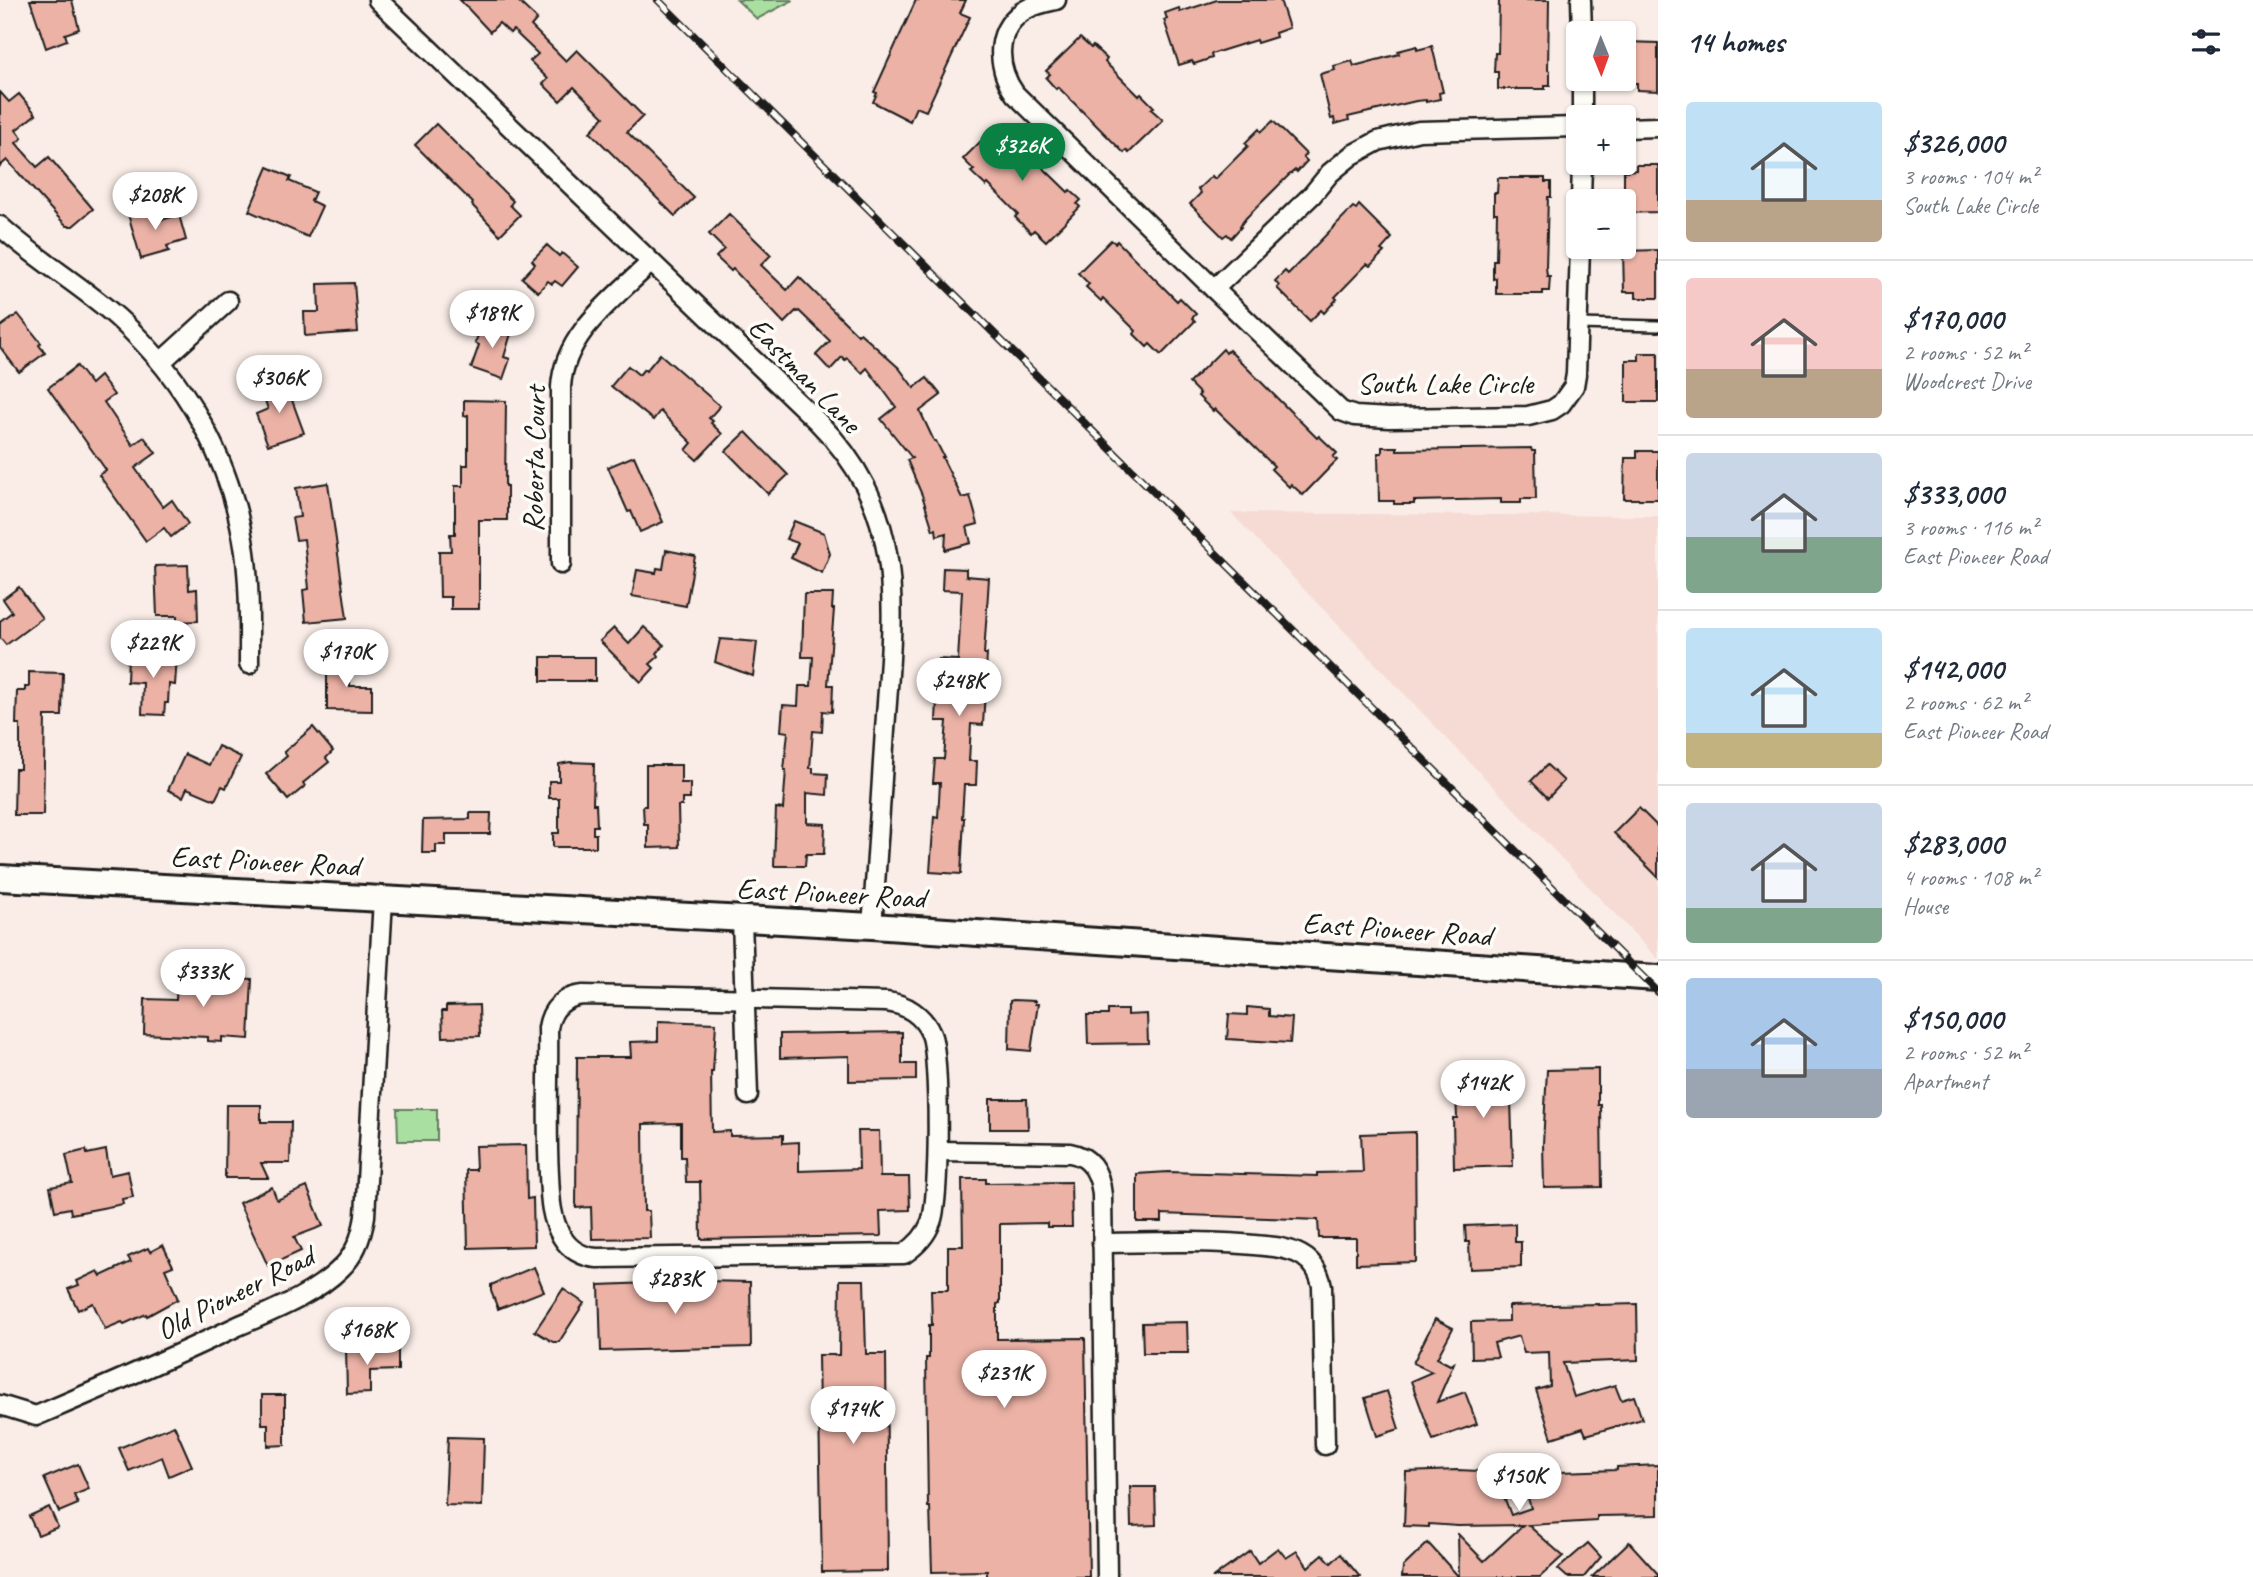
<!DOCTYPE html>
<html lang="en">
<head>
<meta charset="utf-8">
<style>
  :root { --surface:#fff; --page:#f2f2f3; --text:#1f2937; --muted:#747a83; --line:#e0e1e3; --accent:#0b8043 }
  body { margin:0; font-family:Caveat,sans-serif; background:var(--page); color:var(--text); height:100vh; display:flex; flex-direction:column; font-size:26px; white-space:nowrap }
  * { box-sizing:border-box; margin:0 }
  p { font-size:23px; color:var(--muted) }
  .icon { flex:none; width:38px; height:38px; fill:none; stroke:currentColor; stroke-width:2; stroke-linecap:round; stroke-linejoin:round }
  .map { position:relative; flex:1; overflow:hidden }
  .panel { display:flex; flex-direction:column; background:var(--surface); width:595px }
  .panel>* { flex:none }
  .needle { width:46px; rotate:179deg }
  .fabs { position:absolute; left:1566px; top:21px; display:grid; gap:14px }
  .fabs a { display:grid; place-items:center; width:70px; height:70px; border-radius:7px; background:var(--surface); box-shadow:0 2px 5px #0004; font-size:35px }
  .price { position:absolute; translate:-50% -60px; padding:0 16px; border-radius:24px; background:#fff; color:#222; font-size:23px; line-height:46px; filter:drop-shadow(0 2px 4px #0008) }
  .price::after { content:''; position:absolute; left:50%; top:42px; width:21px; height:16px; margin-left:-10px; background:inherit; clip-path:polygon(0 0,100% 0,50% 100%) }
  .price.on { background:var(--accent); color:#fff }
  ul { padding:0; list-style:none }
  li { display:flex; align-items:center; gap:21px; height:175px; padding:0 28px }
  li+li { border-top:2px solid var(--line) }
  li span { display:grid; place-items:center; flex:none; width:196px; height:140px; border-radius:7px; color:#555 }
  li>.icon { margin-inline-start:auto }
  span .icon { width:84px; height:84px; fill:#fffc; stroke-width:1 }
  li b { font-size:30px }
  h2 { display:flex; justify-content:space-between; align-items:center; height:84px; padding:0 28px; font-size:30px }
  main { display:flex; flex:1; min-height:0 }
  .map>svg:first-child { display:block }
  .built { fill:#f6dbd4 }
  .green { fill:#aadfa2; stroke:#637e5f; stroke-width:2 }
  .building { fill:#ecb2a6; stroke:#1c1c1c; stroke-width:2 }
  .lines { fill:none; stroke-linecap:round; stroke-linejoin:round }
  .lane-casing { stroke:#1c1c1c; stroke-width:14 }
  .street-casing { stroke:#1c1c1c; stroke-width:23 }
  .secondary-casing { stroke:#1c1c1c; stroke-width:30 }
  .lane { stroke:#fdfcf7; stroke-width:9 }
  .street { stroke:#fdfcf7; stroke-width:18 }
  .secondary { stroke:#fdfcf7; stroke-width:24 }
  .rail-casing { stroke:#1c1c1c; stroke-width:8 }
  .rail { stroke:#fdfcf7; stroke-width:5; stroke-dasharray:16; stroke-linecap:butt }
  .labels { text-anchor:middle; dominant-baseline:central; stroke-width:7; stroke-linejoin:round; paint-order:stroke }
  .street-label { font-size:30px; fill:#1c1c1c; stroke:#fdfcf7 }
</style>
</head>
<body>
<main>
<div class="map">
<svg width="1658" height="1577" viewBox="0 0 1658 1577">
  <rect width="100%" height="100%" fill="#faede7"/>
  <filter id="ink" filterUnits="userSpaceOnUse"><feTurbulence type="fractalNoise" baseFrequency=".0143" numOctaves="2"/><feDisplacementMap in="SourceGraphic" scale="14" xChannelSelector="R" yChannelSelector="G"/><feConvolveMatrix kernelMatrix="1 2 1 2 8 2 1 2 1" color-interpolation-filters="sRGB"/></filter>
  <g filter="url(#ink)">
    <!-- built -->
    <polygon class="built" points="1231,513 1658,516 1658,959"/>
    <!-- green -->
    <g class="green">
      <polygon points="737,0 793,0 757,19"/>
      <polygon points="397,1109 437,1109 437,1141 398,1141"/>
    </g>
    <!-- building -->
    <g class="building">
      <polygon points="30,0 72,0 79,29 65,34 67,40 46,48"/>
      <polygon points="460,0 517,0 537,19 531,26 566,61 577,50 643,116 627,132 694,198 675,216 590,132 604,117 574,87 560,101 543,84 548,79 530,61 538,54 513,30 510,33 499,23 490,32"/>
      <polygon points="916,0 966,0 960,13 970,17 926,111 916,107 910,121 873,102 877,93 874,92"/>
      <polygon points="1217,0 1280,0 1289,28 1275,33 1276,37 1257,43 1256,40 1211,54 1212,58 1194,64 1192,61 1179,65 1164,20 1167,19 1165,13 1179,8 1180,12"/>
      <polygon points="1499,0 1549,0 1548,70 1550,71 1550,85 1545,85 1545,89 1498,89 1498,72 1494,72 1495,53 1498,53"/>
      <polygon points="1080,38 1091,48 1093,46 1107,59 1105,62 1139,96 1141,94 1154,107 1151,109 1163,120 1129,153 1126,150 1124,153 1058,87 1056,89 1046,78 1050,74 1046,71"/>
      <polygon points="1627,42 1658,43 1658,91 1637,90 1637,83 1626,83"/>
      <polygon points="1417,46 1417,50 1432,46 1443,92 1439,93 1440,99 1426,102 1426,100 1416,101 1348,117 1349,120 1335,124 1334,118 1331,119 1320,74 1335,70 1334,66 1352,61 1354,66 1399,54 1398,51"/>
      <polygon points="0,92 9,102 19,94 36,114 16,130 22,138 16,143 37,167 49,157 93,209 73,226 67,226 57,216 7,160 0,166"/>
      <polygon points="1273,121 1306,154 1303,157 1307,161 1297,172 1295,170 1288,176 1246,218 1240,226 1241,227 1231,238 1227,234 1223,237 1190,204 1201,193 1198,189 1212,176 1215,179 1248,146 1245,143 1259,129 1261,132"/>
      <polygon points="436,124 513,201 510,205 520,215 500,235 472,205 473,203 415,145"/>
      <polygon points="1003,124 1028,153 1068,192 1070,190 1081,200 1077,204 1080,207 1046,241 1034,230 1031,233 1015,217 1018,214 988,184 986,186 971,172 974,170 963,159 997,125 999,128"/>
      <polygon points="1636,165 1658,165 1658,212 1624,213 1624,171 1636,170"/>
      <polygon points="268,167 291,177 289,181 315,192 311,201 322,206 308,237 249,211"/>
      <polygon points="1498,178 1545,178 1545,182 1551,182 1551,197 1548,197 1546,267 1547,276 1550,276 1549,291 1543,291 1543,294 1496,294 1496,278 1493,279 1493,260 1496,260 1497,213 1494,213 1494,193 1497,193"/>
      <polygon points="1359,205 1392,238 1381,250 1384,252 1370,266 1367,264 1335,297 1337,299 1324,313 1321,310 1310,321 1277,288 1279,286 1275,281 1285,271 1288,274 1353,207 1356,209"/>
      <polygon points="153,207 157,221 179,215 186,240 167,246 169,251 141,259 128,214"/>
      <polygon points="729,214 771,255 761,265 787,290 799,277 858,335 860,333 899,368 914,388 927,378 941,395 920,411 934,441 936,441 944,457 942,457 962,498 970,496 978,524 967,527 971,543 945,550 946,533 937,536 936,529 933,530 922,495 907,460 912,458 881,419 896,407 867,368 862,373 847,358 845,360 842,357 830,370 816,355 830,341 799,311 797,312 796,311 784,323 733,269 731,271 716,257 724,249 709,234"/>
      <polygon points="1111,240 1115,243 1117,241 1177,301 1180,298 1196,314 1192,318 1195,321 1161,355 1150,344 1147,347 1134,334 1136,331 1103,298 1101,301 1086,287 1089,284 1078,273"/>
      <polygon points="547,245 559,256 562,253 578,267 562,286 555,281 552,284 548,281 538,292 522,278 535,264 532,260"/>
      <polygon points="1658,250 1658,298 1636,298 1636,292 1624,292 1623,251"/>
      <polygon points="354,283 358,332 305,336 304,312 319,312 318,284"/>
      <polygon points="18,314 41,343 39,345 45,353 19,372 0,347 0,327"/>
      <polygon points="484,320 512,330 504,357 510,359 503,379 471,368 479,345 475,343"/>
      <polygon points="1223,349 1226,353 1229,350 1317,438 1319,436 1337,453 1333,457 1337,460 1303,495 1291,484 1289,487 1271,469 1274,466 1215,409 1213,411 1198,396 1200,394 1189,383"/>
      <polygon points="1639,353 1658,353 1658,402 1626,402 1626,360 1639,360"/>
      <polygon points="660,354 720,406 709,418 713,421 711,423 722,434 697,460 686,450 692,443 660,411 653,420 611,386 628,366 639,375 644,369 646,371"/>
      <polygon points="77,366 91,384 100,376 114,395 104,402 133,445 144,437 156,453 135,468 163,507 172,500 188,524 171,537 164,528 146,541 99,475 106,470 48,388"/>
      <polygon points="285,381 304,433 268,445 256,414 268,409 261,390"/>
      <polygon points="464,400 506,401 505,486 507,486 507,520 479,520 479,609 451,609 451,597 440,597 439,551 451,551 450,534 455,534 455,486 463,486 463,465 468,465 468,415 464,416"/>
      <polygon points="746,432 788,475 768,494 726,451"/>
      <polygon points="1382,447 1397,447 1397,450 1531,448 1532,451 1535,451 1536,499 1521,499 1521,503 1501,503 1501,499 1414,501 1414,504 1394,504 1394,501 1379,501 1378,453 1382,453"/>
      <polygon points="1637,451 1658,451 1658,499 1624,499 1625,458 1637,458"/>
      <polygon points="634,456 663,522 640,532 631,511 628,512 608,467"/>
      <polygon points="328,483 347,618 306,622 303,590 309,589 304,539 296,540 292,518 300,517 296,488"/>
      <polygon points="794,521 824,533 830,554 822,573 791,558 798,543 786,539"/>
      <polygon points="666,550 695,556 686,606 632,596 637,570 656,573 657,568 663,569"/>
      <polygon points="188,565 189,590 197,589 198,621 177,622 177,616 157,616 155,566"/>
      <polygon points="943,568 966,569 966,576 989,578 984,654 987,654 983,725 971,724 969,761 977,761 976,785 964,785 962,818 964,818 961,874 930,872 934,816 938,817 940,783 933,783 935,759 944,759 947,721 936,721 939,659 958,660 962,591 942,590"/>
      <polygon points="19,587 42,618 6,645 0,638 0,621 12,612 3,599"/>
      <polygon points="804,594 833,594 832,609 834,609 828,685 833,685 832,712 823,711 822,732 813,731 810,768 813,768 813,773 828,774 827,795 807,793 807,823 825,824 824,854 806,854 805,866 774,866 776,808 783,809 786,770 784,770 788,732 781,731 783,705 798,706 799,686 811,686 813,657 802,657"/>
      <polygon points="644,627 664,645 657,653 659,656 650,664 654,668 641,682 600,641 614,628 629,644"/>
      <polygon points="720,639 757,642 753,676 715,662"/>
      <polygon points="128,654 177,656 175,685 169,684 168,703 165,703 164,715 142,714 143,683 127,682"/>
      <rect x="541" y="657" width="54" height="24"/>
      <polygon points="327,660 350,660 350,686 372,686 372,711 327,710"/>
      <polygon points="29,672 63,673 62,716 45,716 43,815 14,815 15,769 20,769 20,724 16,724 17,691 25,691 25,687 29,687"/>
      <polygon points="313,727 333,751 326,758 329,762 303,783 305,786 288,800 266,774 287,756 284,752"/>
      <polygon points="218,746 241,757 226,788 222,786 215,800 187,788 183,797 168,790 185,754 209,765"/>
      <polygon points="570,762 594,763 593,804 596,804 597,826 593,826 593,834 596,834 596,847 553,847 553,833 559,833 559,798 549,798 549,781 559,781 559,764"/>
      <polygon points="646,765 681,765 681,783 690,783 690,799 682,799 682,806 678,806 679,847 648,848 648,824 644,824 643,806 646,806"/>
      <polygon points="1547,765 1564,781 1548,798 1531,781"/>
      <polygon points="1639,808 1658,827 1658,877 1614,833"/>
      <polygon points="470,813 491,813 490,834 446,834 446,845 436,845 436,853 422,853 423,820 470,819"/>
      <polygon points="186,975 252,979 249,1039 222,1037 222,1042 208,1041 208,1037 144,1034 145,999 176,1000 177,980 185,980"/>
      <polygon points="1013,1000 1035,1001 1035,1004 1038,1004 1031,1051 1009,1049 1010,1001"/>
      <polygon points="479,1005 480,1036 443,1037 442,1011 446,1011 446,1006"/>
      <polygon points="1247,1007 1269,1009 1269,1016 1292,1018 1290,1043 1227,1039 1229,1014 1247,1015"/>
      <polygon points="1108,1010 1127,1010 1127,1015 1147,1014 1148,1043 1088,1044 1087,1015 1108,1015"/>
      <polygon points="658,1021 716,1023 713,1072 711,1072 712,1132 730,1131 730,1136 783,1135 783,1143 799,1142 799,1171 859,1169 858,1131 879,1131 880,1177 909,1177 910,1210 880,1211 881,1236 701,1239 700,1182 686,1182 685,1157 681,1157 681,1123 643,1124 644,1211 649,1211 650,1238 592,1239 591,1207 576,1208 577,1057 631,1057 630,1042 658,1041"/>
      <polygon points="902,1032 902,1064 916,1064 916,1080 849,1081 849,1056 780,1058 780,1034"/>
      <polygon points="1598,1069 1598,1105 1601,1105 1602,1187 1544,1188 1543,1144 1547,1070"/>
      <polygon points="1513,1072 1514,1099 1511,1099 1513,1166 1454,1168 1453,1118 1457,1118 1455,1073"/>
      <polygon points="990,1099 1027,1099 1028,1129 990,1129"/>
      <polygon points="226,1105 261,1105 261,1122 291,1122 290,1163 261,1163 268,1178 225,1178"/>
      <polygon points="1415,1132 1416,1262 1356,1264 1356,1238 1319,1238 1318,1220 1162,1214 1162,1222 1137,1222 1137,1174 1168,1172 1317,1176 1317,1173 1363,1172 1361,1134"/>
      <polygon points="526,1145 527,1199 533,1198 534,1246 468,1248 466,1170 476,1170 475,1146"/>
      <polygon points="86,1150 87,1154 106,1150 110,1175 128,1171 133,1197 122,1199 123,1204 71,1214 70,1208 55,1211 50,1187 72,1183 66,1155"/>
      <polygon points="962,1179 986,1179 986,1183 1071,1182 1072,1227 1047,1227 1047,1223 1000,1224 1000,1303 997,1304 997,1339 1085,1338 1089,1577 987,1577 987,1571 932,1572 930,1507 928,1507 926,1358 929,1358 929,1325 932,1325 931,1290 948,1290 948,1246 963,1246"/>
      <polygon points="272,1187 277,1200 307,1187 323,1226 294,1237 301,1251 268,1266 239,1203"/>
      <polygon points="1515,1224 1515,1242 1521,1242 1521,1267 1470,1269 1469,1242 1466,1242 1465,1226"/>
      <polygon points="163,1245 173,1266 165,1269 178,1299 147,1316 146,1314 124,1324 122,1322 105,1329 93,1303 78,1310 68,1289 79,1285 77,1281 98,1271 101,1276 131,1262 128,1257 148,1248 150,1252"/>
      <polygon points="534,1267 544,1291 498,1309 491,1291 491,1285"/>
      <polygon points="840,1280 864,1280 866,1354 886,1354 888,1571 822,1572 818,1355 839,1355"/>
      <polygon points="703,1281 750,1282 751,1347 601,1351 599,1285"/>
      <polygon points="563,1289 584,1303 559,1342 553,1342 535,1331"/>
      <polygon points="1598,1304 1598,1305 1637,1304 1638,1360 1563,1363 1574,1397 1615,1385 1621,1400 1634,1396 1642,1419 1586,1435 1583,1428 1552,1438 1536,1390 1550,1386 1549,1352 1524,1353 1519,1336 1494,1343 1498,1357 1472,1358 1471,1322 1509,1321 1509,1306"/>
      <polygon points="1435,1319 1453,1328 1437,1358 1450,1365 1454,1363 1437,1402 1465,1392 1477,1424 1433,1440 1411,1381 1432,1372 1413,1363"/>
      <polygon points="1187,1322 1188,1353 1143,1353 1142,1323"/>
      <polygon points="346,1348 369,1348 369,1352 398,1351 398,1370 370,1371 370,1393 347,1394"/>
      <polygon points="1387,1391 1399,1429 1377,1436 1365,1398"/>
      <polygon points="262,1395 285,1395 285,1445 268,1446 268,1424 262,1424"/>
      <polygon points="174,1425 192,1466 169,1476 162,1457 129,1471 119,1448"/>
      <polygon points="448,1437 484,1438 482,1506 445,1505"/>
      <polygon points="78,1464 89,1489 74,1495 78,1504 59,1512 44,1478"/>
      <polygon points="1658,1465 1658,1515 1597,1516 1597,1521 1528,1525 1563,1556 1540,1577 1402,1577 1403,1567 1428,1543 1459,1577 1458,1534 1484,1561 1523,1525 1458,1526 1429,1524 1429,1527 1404,1526 1406,1472 1457,1470 1479,1471 1479,1469 1493,1468 1511,1515 1531,1508 1519,1468 1560,1467 1560,1472 1617,1470 1617,1467"/>
      <polygon points="1130,1487 1155,1487 1156,1525 1131,1526"/>
      <polygon points="49,1507 58,1527 38,1535 29,1516"/>
      <polygon points="1629,1542 1658,1574 1658,1577 1592,1577"/>
      <polygon points="1588,1543 1601,1557 1584,1577 1567,1577 1558,1569"/>
      <polygon points="1278,1548 1286,1558 1297,1551 1308,1567 1323,1554 1331,1563 1341,1554 1360,1577 1214,1577 1250,1551 1258,1563"/>
    </g>
    <g class="lines">
      <!-- lane casing -->
      <g class="lane-casing">
        <polyline id="lane" points="1578,324 1658,326"/>
      </g>
      <!-- street casing -->
      <g class="street-casing">
        <g id="street">
          <path d="M 378,0 L 817,421 C 910,514 893,611 885,730 C 881,795 877,861 872,926"/>
          <path d="M 1056,0 C 1047,2 1037,4 1029,8 C 994,25 995,66 1015,94 L 1214,289 L 1341,411 L 1355,416 L 1389,418 L 1528,416 L 1552,410 L 1561,404 L 1574,386 L 1576,374 L 1580,247"/>
          <polyline points="1581,0 1582,33"/>
          <polyline points="1582,79 1582,117"/>
          <polyline points="1624,128 1658,127"/>
          <polyline points="1581,201 1582,163"/>
          <path d="M 0,226 C 37,260 81,285 118,318 C 186,379 232,461 245,552 C 250,589 249,627 249,664"/>
          <polyline points="1214,289 1312,195 1330,173 1352,155 1378,141 1419,131 1578,127"/>
          <polyline points="162,361 228,301"/>
          <path d="M 561,564 L 561,387 C 564,333 615,298 651,262"/>
          <polyline points="742,920 748,1095"/>
          <path d="M 583,995 L 886,1002 C 906,1004 923,1015 931,1034 C 940,1055 940,1200 931,1222 C 926,1236 916,1246 904,1254 L 597,1258 C 582,1257 569,1249 562,1237 C 550,1218 550,1195 549,1174 C 546,1125 549,1076 548,1028 C 551,1009 563,997 583,995 Z"/>
          <path d="M 938,1151 L 1070,1153 C 1092,1157 1100,1174 1102,1195 L 1107,1577"/>
          <path d="M 1102,1243 C 1157,1242 1211,1240 1265,1246 C 1276,1247 1287,1248 1297,1253 C 1311,1259 1319,1271 1322,1286 L 1325,1445"/>
          <path d="M 0,1405 L 36,1416 C 104,1387 171,1358 238,1326 C 272,1311 314,1295 341,1268 C 356,1254 362,1236 365,1216 L 383,899"/>
        </g>
      </g>
      <!-- secondary casing -->
      <g class="secondary-casing">
        <polyline id="secondary" points="0,878 872,926 1658,978"/>
      </g>
      <!-- lane -->
      <use href="#lane" class="lane"/>
      <!-- street -->
      <use href="#street" class="street"/>
      <!-- secondary -->
      <use href="#secondary" class="secondary"/>
      <!-- rail casing -->
      <g class="rail-casing">
        <polyline id="rail" points="658,0 1658,992"/>
      </g>
      <!-- rail -->
      <use href="#rail" class="rail"/>
    </g>
  </g>
  <g class="labels">
    <!-- street labels -->
    <g class="street-label">
      <text transform="translate(805 375) rotate(46)">Eastman Lane</text>
      <text x="1445" y="383">South Lake Circle</text>
      <text transform="translate(534 459) rotate(-89)">Roberta Court</text>
      <text transform="translate(265 861) rotate(3)">East Pioneer Road</text>
      <text transform="translate(831 893) rotate(3)">East Pioneer Road</text>
      <text transform="translate(1397 929) rotate(4)">East Pioneer Road</text>
      <text transform="translate(235 1293) rotate(-27)">Old Pioneer Road</text>
    </g>
  </g>
</svg>
<div class="fabs">
<a><svg class="needle" viewBox="-14 -14 28 28"><path d="M0-13l5 13h-10z" fill="#e53935"/><path d="M0 13l5-13h-10z" fill="#747a83"/></svg></a>
<a>+</a>
<a>−</a>
</div>
<b class="price on" style="left:1022px;top:183px">$326K</b>
<b class="price" style="left:155px;top:232px">$208K</b>
<b class="price" style="left:492px;top:350px">$189K</b>
<b class="price" style="left:279px;top:415px">$306K</b>
<b class="price" style="left:153px;top:680px">$229K</b>
<b class="price" style="left:346px;top:689px">$170K</b>
<b class="price" style="left:959px;top:718px">$248K</b>
<b class="price" style="left:203px;top:1009px">$333K</b>
<b class="price" style="left:1483px;top:1120px">$142K</b>
<b class="price" style="left:675px;top:1316px">$283K</b>
<b class="price" style="left:367px;top:1367px">$168K</b>
<b class="price" style="left:1004px;top:1410px">$231K</b>
<b class="price" style="left:853px;top:1446px">$174K</b>
<b class="price" style="left:1519px;top:1513px">$150K</b>
</div>
<section class="panel">
<h2>14 homes<svg class="icon" aria-label="filters" viewBox="0 0 24 24"><path d="M4 7h16M4 17h16"/><circle cx="9" cy="7" r="2"/><circle cx="15" cy="17" r="2"/></svg></h2>
<ul>
<li><span style="background:linear-gradient(#bfe0f5 70%,#b9a48a 0)"><svg class="icon" aria-label="home" viewBox="0 0 24 24"><path d="M3 11l9-7 9 7M6 9v11h12V9"/></svg></span><div><b>$326,000</b><p>3 rooms · 104 m²</p><p>South Lake Circle</p></div></li>
<li><span style="background:linear-gradient(#f6c9c9 65%,#b9a48a 0)"><svg class="icon" aria-label="home" viewBox="0 0 24 24"><path d="M3 11l9-7 9 7M6 9v11h12V9"/></svg></span><div><b>$170,000</b><p>2 rooms · 52 m²</p><p>Woodcrest Drive</p></div></li>
<li><span style="background:linear-gradient(#c9d6e8 60%,#7fa58c 0)"><svg class="icon" aria-label="home" viewBox="0 0 24 24"><path d="M3 11l9-7 9 7M6 9v11h12V9"/></svg></span><div><b>$333,000</b><p>3 rooms · 116 m²</p><p>East Pioneer Road</p></div></li>
<li><span style="background:linear-gradient(#bfe0f5 75%,#c2b280 0)"><svg class="icon" aria-label="home" viewBox="0 0 24 24"><path d="M3 11l9-7 9 7M6 9v11h12V9"/></svg></span><div><b>$142,000</b><p>2 rooms · 62 m²</p><p>East Pioneer Road</p></div></li>
<li><span style="background:linear-gradient(#c9d6e8 75%,#7fa58c 0)"><svg class="icon" aria-label="home" viewBox="0 0 24 24"><path d="M3 11l9-7 9 7M6 9v11h12V9"/></svg></span><div><b>$283,000</b><p>4 rooms · 108 m²</p><p>House</p></div></li>
<li><span style="background:linear-gradient(#a9c7e8 65%,#9aa5b1 0)"><svg class="icon" aria-label="home" viewBox="0 0 24 24"><path d="M3 11l9-7 9 7M6 9v11h12V9"/></svg></span><div><b>$150,000</b><p>2 rooms · 52 m²</p><p>Apartment</p></div></li>
</ul>
</section>
</main>
</body>
</html>
